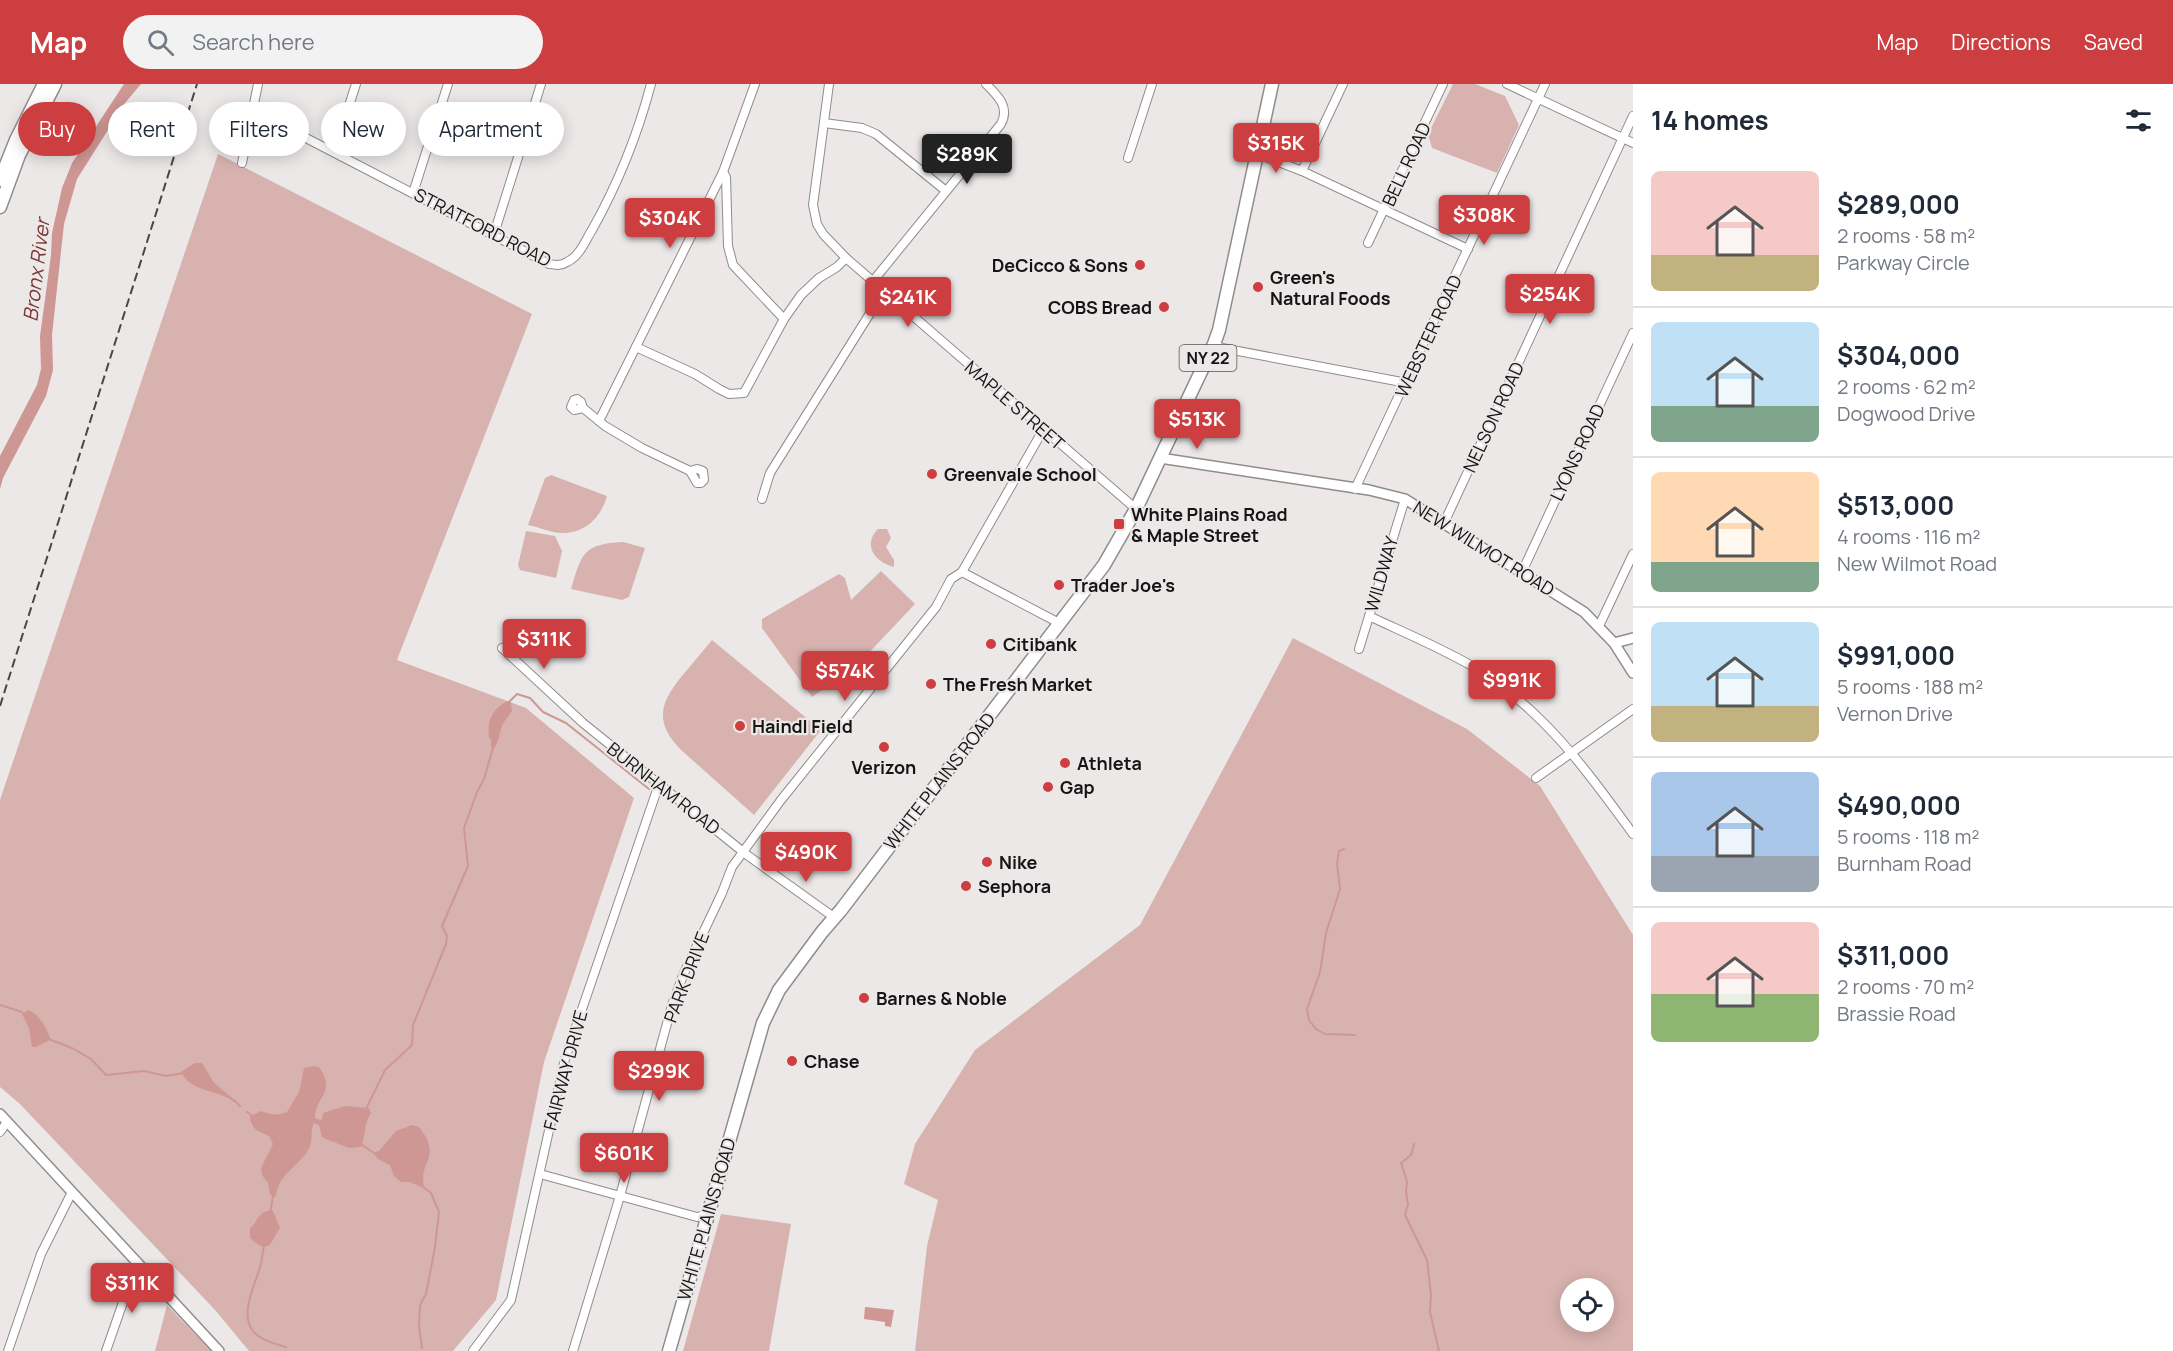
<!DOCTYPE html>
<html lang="en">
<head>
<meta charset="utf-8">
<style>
  :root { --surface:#fff; --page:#f2f2f3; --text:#1f2937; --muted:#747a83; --line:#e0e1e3; --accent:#cd3e40 }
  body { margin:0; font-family:Manrope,sans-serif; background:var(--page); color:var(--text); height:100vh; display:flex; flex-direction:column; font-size:22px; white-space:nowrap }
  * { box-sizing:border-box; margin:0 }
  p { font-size:20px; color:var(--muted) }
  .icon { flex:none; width:33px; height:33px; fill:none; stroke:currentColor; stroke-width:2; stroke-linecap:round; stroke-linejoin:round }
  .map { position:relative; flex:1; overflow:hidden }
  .panel { display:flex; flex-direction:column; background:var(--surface); width:540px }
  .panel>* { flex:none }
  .top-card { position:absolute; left:18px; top:18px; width:570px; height:54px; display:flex; gap:12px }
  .controls { position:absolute; left:1560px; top:1194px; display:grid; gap:12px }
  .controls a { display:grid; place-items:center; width:54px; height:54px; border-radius:50%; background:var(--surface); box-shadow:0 3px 15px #0003; font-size:30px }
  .price { position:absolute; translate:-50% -51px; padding:0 14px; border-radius:6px; background:var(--accent); color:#fff; font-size:20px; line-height:39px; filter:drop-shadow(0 2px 3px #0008) }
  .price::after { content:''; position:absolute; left:50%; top:36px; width:18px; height:14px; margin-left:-9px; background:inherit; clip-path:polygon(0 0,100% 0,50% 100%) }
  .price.active { background:#222; color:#fff }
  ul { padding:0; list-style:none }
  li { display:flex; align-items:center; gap:18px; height:150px; padding:0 18px }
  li+li { border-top:2px solid var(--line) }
  li span { display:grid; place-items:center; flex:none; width:168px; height:120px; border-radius:9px; color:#555 }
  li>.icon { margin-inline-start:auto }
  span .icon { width:72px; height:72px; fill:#fffc; stroke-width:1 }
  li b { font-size:26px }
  h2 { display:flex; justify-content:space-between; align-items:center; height:72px; padding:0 18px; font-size:26px }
  .tag { padding:0 21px; border-radius:27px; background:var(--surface); box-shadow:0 3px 15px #0003; font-size:21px; line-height:54px }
  .tag.active { background:var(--accent); color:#fff }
  header { display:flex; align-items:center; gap:36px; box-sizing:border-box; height:84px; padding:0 30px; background:var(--accent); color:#fff }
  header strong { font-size:28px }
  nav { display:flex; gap:33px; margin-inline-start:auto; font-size:21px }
  .search { width:420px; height:54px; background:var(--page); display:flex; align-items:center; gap:15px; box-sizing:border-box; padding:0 21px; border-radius:33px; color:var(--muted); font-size:22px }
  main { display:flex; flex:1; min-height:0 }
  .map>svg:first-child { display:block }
  .green { fill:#d8b2af; fill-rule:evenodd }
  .water { fill:#ce9793 }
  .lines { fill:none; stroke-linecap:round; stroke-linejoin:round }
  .stream { stroke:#ce9793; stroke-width:2 }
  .minor-casing { stroke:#908c8c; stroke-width:10 }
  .tertiary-casing { stroke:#908c8c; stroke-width:12 }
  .primary-casing { stroke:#908c8c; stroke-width:15 }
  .trunk-casing { stroke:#908c8c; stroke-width:15 }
  .minor { stroke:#fff; stroke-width:8 }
  .tertiary { stroke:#fff; stroke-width:9 }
  .primary { stroke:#fff; stroke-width:12 }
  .trunk { stroke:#fff; stroke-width:12 }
  .rail { stroke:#484646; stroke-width:2; stroke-dasharray:9 4.5; stroke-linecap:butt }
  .poi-dot { fill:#cd3e40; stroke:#ece8e8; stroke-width:2 }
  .labels { text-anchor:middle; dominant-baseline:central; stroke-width:4.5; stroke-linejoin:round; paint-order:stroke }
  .shield { fill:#ece8e8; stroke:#565454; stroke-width:1.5 }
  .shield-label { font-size:16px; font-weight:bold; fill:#161515 }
  .street-label { font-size:18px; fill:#161515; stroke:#ece8e8 }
  .poi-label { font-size:18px; font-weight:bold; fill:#161515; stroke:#ece8e8; text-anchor:start }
  .water-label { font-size:20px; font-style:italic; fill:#7a3634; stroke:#ece8e8 }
</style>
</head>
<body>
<header>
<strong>Map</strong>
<div class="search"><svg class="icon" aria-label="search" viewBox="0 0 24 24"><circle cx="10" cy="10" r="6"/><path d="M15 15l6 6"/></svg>Search here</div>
<nav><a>Map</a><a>Directions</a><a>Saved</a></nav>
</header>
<main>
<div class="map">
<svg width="1633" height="1267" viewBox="0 0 1633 1267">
  <rect width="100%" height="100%" fill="#ece8e8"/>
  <!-- green -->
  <g class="green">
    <polygon points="1453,0 1475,0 1505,12 1519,41 1497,89 1432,64 1428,50"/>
    <polygon points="218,70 532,230 397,576 526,624 634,714 544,978 496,1216 453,1267 249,1267 216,1227 20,1020 0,1003 0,716"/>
    <path d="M 551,391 L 607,412 C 601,433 586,449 562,449 C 551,449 539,443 528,441 L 545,394 Z"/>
    <path d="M 878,445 L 887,445 L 891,454 L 886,463 L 894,476 L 894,483 C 875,478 862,461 878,445 Z"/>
    <polygon points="526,447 555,452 562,467 556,494 520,486 518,481"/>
    <path d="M 623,458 L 645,464 L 629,513 L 622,516 L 571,505 C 582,469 583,460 623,458 Z"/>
    <polygon points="881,487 915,520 862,576 853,567 845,590 812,613 762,544 762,535 839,490 845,494 851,516"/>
    <path d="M 1293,554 L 1467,645 L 1540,702 L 1633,851 L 1633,1267 L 915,1267 L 927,1162 L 938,1116 L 904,1100 L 915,1060 L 975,966 L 1140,841 ZM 1570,1204 L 1604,1204 L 1604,1238 L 1570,1238 Z"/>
    <path d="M 712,556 L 821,646 L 754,731 L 680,665 C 654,637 660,619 682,592 C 692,580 702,568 712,556 Z"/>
    <polygon points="721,1130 791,1140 769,1267 683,1267"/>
    <polygon points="167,1221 211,1267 155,1267"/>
  </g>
  <!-- water -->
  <g class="water">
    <polygon points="124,0 141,0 125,19 77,95 64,140 52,251 53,286 46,312 3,394 0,405 0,372 37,301 41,285 40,252 51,171 52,149 62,104 72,79"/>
    <path d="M 507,617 L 511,619 L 512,627 C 509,632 505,635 503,640 C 499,649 500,656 494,664 L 491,663 L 491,656 L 489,653 C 487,635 492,626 507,617 Z"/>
    <path d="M 28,926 C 39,930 46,943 50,954 L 48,957 L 36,963 L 32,963 L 29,944 L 22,930 Z"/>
    <path d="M 195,979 L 202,979 L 214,999 L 236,1017 L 234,1018 C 218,1005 192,1009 181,988 Z"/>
    <path d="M 314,982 L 319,983 C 337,1008 315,1013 315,1034 L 320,1036 L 322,1035 L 323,1029 L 345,1022 L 369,1024 L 371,1029 C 363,1042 366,1051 361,1063 L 349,1064 L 326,1055 L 322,1053 L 319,1041 L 314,1039 C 310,1046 313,1054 310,1062 C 302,1082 277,1089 276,1113 L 270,1111 L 268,1099 L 262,1091 L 261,1084 L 273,1060 L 269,1052 C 257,1047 251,1045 250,1032 L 261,1027 C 270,1031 277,1032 287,1028 L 299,1008 L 304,984 Z"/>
    <path d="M 412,1041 L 419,1043 C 443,1074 419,1076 424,1101 L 421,1103 L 410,1098 L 401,1098 L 394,1092 L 390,1081 L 378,1075 L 374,1070 L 375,1068 L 379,1067 L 396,1047 Z"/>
    <path d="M 270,1126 L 273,1127 L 280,1144 C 270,1159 270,1172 250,1154 L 250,1144 C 259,1138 255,1130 270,1126 Z"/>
    <polygon points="865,1223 894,1226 891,1243 885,1242 885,1238 864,1235"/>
  </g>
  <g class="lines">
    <!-- stream -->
    <g class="stream">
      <polyline points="509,618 517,610 530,614 543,628 566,639 649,705"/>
      <polyline points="1344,765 1339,767 1337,780 1340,805 1326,849 1320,888 1307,925 1309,936 1316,945 1325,950 1355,951"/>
      <polyline points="0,921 22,928 24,931"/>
      <polyline points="46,954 72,964 91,975 106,991 144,987 166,992 183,989"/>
      <polyline points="234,1016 240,1022"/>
      <polyline points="367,1023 385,986 412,961 413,941 446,860 447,852 442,842 468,782 464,744 477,708 484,695 493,664"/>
      <polyline points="247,1028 251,1031"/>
      <polyline points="1414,1060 1411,1071 1401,1079 1407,1098 1406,1107 1408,1120 1405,1131 1427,1176 1431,1211 1430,1228 1439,1267"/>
      <polyline points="362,1061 374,1069"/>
      <polyline points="270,1130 273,1112"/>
      <path d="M 264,1161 C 263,1167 262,1174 261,1180 C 256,1199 239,1229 253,1247 C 260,1256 276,1260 286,1263"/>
      <polyline points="422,1264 419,1242 420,1221 426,1210 435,1163 439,1128 431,1109 422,1102"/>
    </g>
    <!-- minor casing -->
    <g class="minor-casing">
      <g id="minor">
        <polyline points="829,0 813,121 817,140 823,150 846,174 1136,425"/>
        <polyline points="1507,0 1633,59"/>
        <path d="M 254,27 L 549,180 C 556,181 561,182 567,178 C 580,172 585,157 592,146 C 619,98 637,53 651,0"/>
        <polyline points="824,39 862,44 876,50 946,107"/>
        <polyline points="334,68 356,0"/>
        <polyline points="1258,70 1302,87 1468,165"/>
        <polyline points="1128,74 1152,0"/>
        <polyline points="242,79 258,0"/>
        <polyline points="1302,87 1343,0"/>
        <polyline points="723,88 726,93 728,162 733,181 784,235"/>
        <polyline points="413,109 448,0"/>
        <polyline points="494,150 541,0"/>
        <polyline points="1368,159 1443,0"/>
        <path d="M 873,197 L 1001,40 C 1010,23 998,12 986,0"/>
        <polyline points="1214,260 1222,264 1407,299"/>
        <polyline points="636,263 695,290 719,305 729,310 744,309 784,235 801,211 819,194 837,183 846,174"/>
        <polyline points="583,324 574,326 571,323 574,316 577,315 581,318 583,324 605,342 642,364 690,387 697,399 701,399 704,396 703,387 697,385 690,387"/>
        <polyline points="599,337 723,88 755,0"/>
        <polyline points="1355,405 1545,0"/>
        <polyline points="762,415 770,389 884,207"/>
        <polyline points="1444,439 1633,32"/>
        <polyline points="962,488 1061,540"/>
        <polyline points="1522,488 1633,249"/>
        <path d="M 1369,532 C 1403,548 1439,563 1472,582 C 1543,625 1585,684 1633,750"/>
        <polyline points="1599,542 1633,470"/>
        <polyline points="502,564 583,639 747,771 835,834"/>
        <polyline points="1359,565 1405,415"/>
        <polyline points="1536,694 1633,625"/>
        <polyline points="0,1048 7,1038"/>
        <polyline points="540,1090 697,1133 708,1130"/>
        <polyline points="8,1267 41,1170 72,1108"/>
        <polyline points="106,1267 128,1204 142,1184"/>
        <polyline points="473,1267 511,1216 565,975 659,700"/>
        <polyline points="573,1267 620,1112 672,921 684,889 722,809 732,783 781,716 936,523 951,495 962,488 1043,346"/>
      </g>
    </g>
    <!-- tertiary casing -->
    <g class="tertiary-casing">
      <g id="tertiary">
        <polyline points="1160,374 1369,406 1405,415 1584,528 1614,559 1633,589"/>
        <polyline points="1614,559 1633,554"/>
        <polyline points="0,1030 219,1267"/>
      </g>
    </g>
    <!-- primary casing -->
    <g class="primary-casing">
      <polyline id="primary" points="669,1267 763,939 779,906 822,848 841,826 1104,481 1136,425 1214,260 1219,246 1272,0"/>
    </g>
    <!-- trunk casing -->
    <g class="trunk-casing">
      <g id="trunk">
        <polyline points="0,96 16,56 44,0"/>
        <polyline points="0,123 19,71 55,0"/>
      </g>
    </g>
    <!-- minor -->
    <use href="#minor" class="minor"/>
    <!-- tertiary -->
    <use href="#tertiary" class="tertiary"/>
    <!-- primary -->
    <use href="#primary" class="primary"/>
    <!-- trunk -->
    <use href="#trunk" class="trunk"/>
    <!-- rail -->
    <polyline class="rail" points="0,622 197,0"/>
  </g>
  <!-- markers -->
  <g class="poi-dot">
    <circle cx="1140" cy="181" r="6"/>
    <circle cx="1258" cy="203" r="6"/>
    <circle cx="1164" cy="223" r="6"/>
    <circle cx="932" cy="390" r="6"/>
    <rect x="1113" y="434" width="12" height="12" rx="3"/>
    <circle cx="1059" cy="501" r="6"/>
    <circle cx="991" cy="560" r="6"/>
    <circle cx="931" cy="600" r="6"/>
    <circle cx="740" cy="642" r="6"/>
    <circle cx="884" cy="663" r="6"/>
    <circle cx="1065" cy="679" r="6"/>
    <circle cx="1048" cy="703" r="6"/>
    <circle cx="987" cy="778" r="6"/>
    <circle cx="966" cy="802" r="6"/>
    <circle cx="864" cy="914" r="6"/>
    <circle cx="792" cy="977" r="6"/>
  </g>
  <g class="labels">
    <!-- shield labels -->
    <rect class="shield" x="1179.5" y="261" width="57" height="26" rx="4.5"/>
    <g class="shield-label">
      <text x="1208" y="274">NY 22</text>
    </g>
    <!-- street labels -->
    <g class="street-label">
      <text transform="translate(1406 80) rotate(-65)">BELL ROAD</text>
      <text transform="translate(483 143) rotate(27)">STRATFORD ROAD</text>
      <text transform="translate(1428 252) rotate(-65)">WEBSTER ROAD</text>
      <text transform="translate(1015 321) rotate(41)">MAPLE STREET</text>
      <text transform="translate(1493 333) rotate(-65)">NELSON ROAD</text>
      <text transform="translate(1577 368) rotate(-65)">LYONS ROAD</text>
      <text transform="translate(1484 464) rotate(32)">NEW WILMOT ROAD</text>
      <text transform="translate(1381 490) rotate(-74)">WILDWAY</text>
      <text transform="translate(939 697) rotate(-52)">WHITE PLAINS ROAD</text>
      <text transform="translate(664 704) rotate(38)">BURNHAM ROAD</text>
      <text transform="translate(686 893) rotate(-69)">PARK DRIVE</text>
      <text transform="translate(565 986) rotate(-75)">FAIRWAY DRIVE</text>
      <text transform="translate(706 1135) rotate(-74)">WHITE PLAINS ROAD</text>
    </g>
    <!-- poi labels -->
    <g class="poi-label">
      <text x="1128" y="181" text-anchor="end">DeCicco &amp; Sons</text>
      <text x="1270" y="193">Green's<tspan x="1270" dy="21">Natural Foods</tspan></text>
      <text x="1152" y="223" text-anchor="end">COBS Bread</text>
      <text x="944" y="390">Greenvale School</text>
      <text x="1131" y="430">White Plains Road<tspan x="1131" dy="21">&amp; Maple Street</tspan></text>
      <text x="1071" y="501">Trader Joe's</text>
      <text x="1003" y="560">Citibank</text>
      <text x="943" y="600">The Fresh Market</text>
      <text x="752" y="642">Haindl Field</text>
      <text x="1077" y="679">Athleta</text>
      <text x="884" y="683" text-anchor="middle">Verizon</text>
      <text x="1060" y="703">Gap</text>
      <text x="999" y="778">Nike</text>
      <text x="978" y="802">Sephora</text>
      <text x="876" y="914">Barnes &amp; Noble</text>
      <text x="804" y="977">Chase</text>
    </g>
    <!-- water labels -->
    <g class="water-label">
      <text transform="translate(36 186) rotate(-83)">Bronx River</text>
    </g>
  </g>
</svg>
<div class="controls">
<a><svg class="icon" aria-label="locate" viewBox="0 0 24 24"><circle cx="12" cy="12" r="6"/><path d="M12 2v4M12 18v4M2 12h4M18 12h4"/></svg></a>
</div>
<b class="price" style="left:1276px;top:90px">$315K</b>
<b class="price active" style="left:967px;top:101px">$289K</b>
<b class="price" style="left:1484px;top:162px">$308K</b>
<b class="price" style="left:670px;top:165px">$304K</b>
<b class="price" style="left:1550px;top:241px">$254K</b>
<b class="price" style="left:908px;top:244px">$241K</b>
<b class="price" style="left:1197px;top:366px">$513K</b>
<b class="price" style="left:544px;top:586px">$311K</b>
<b class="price" style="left:845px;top:618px">$574K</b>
<b class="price" style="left:1512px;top:627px">$991K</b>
<b class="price" style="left:806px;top:799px">$490K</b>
<b class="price" style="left:659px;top:1018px">$299K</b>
<b class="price" style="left:624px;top:1100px">$601K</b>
<b class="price" style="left:132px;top:1230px">$311K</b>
<div class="top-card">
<a class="tag active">Buy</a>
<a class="tag">Rent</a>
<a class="tag">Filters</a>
<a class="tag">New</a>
<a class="tag">Apartment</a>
</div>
</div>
<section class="panel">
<h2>14 homes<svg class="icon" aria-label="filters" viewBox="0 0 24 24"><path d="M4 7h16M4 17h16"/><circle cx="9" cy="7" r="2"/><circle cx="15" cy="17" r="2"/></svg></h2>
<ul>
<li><span style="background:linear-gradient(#f6c9c9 70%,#c2b280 0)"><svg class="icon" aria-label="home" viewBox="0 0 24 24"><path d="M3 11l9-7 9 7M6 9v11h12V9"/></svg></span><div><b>$289,000</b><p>2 rooms · 58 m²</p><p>Parkway Circle</p></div></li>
<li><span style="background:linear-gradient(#bfe0f5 70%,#7fa58c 0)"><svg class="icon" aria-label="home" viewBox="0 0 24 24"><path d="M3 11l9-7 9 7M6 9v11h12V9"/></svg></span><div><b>$304,000</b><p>2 rooms · 62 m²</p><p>Dogwood Drive</p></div></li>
<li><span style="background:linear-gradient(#ffd9b3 75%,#7fa58c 0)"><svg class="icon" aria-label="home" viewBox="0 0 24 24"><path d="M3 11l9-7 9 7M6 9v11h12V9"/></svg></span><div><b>$513,000</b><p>4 rooms · 116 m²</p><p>New Wilmot Road</p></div></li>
<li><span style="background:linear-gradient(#bfe0f5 70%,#c2b280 0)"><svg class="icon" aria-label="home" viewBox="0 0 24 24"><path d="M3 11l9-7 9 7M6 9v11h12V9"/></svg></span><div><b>$991,000</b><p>5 rooms · 188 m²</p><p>Vernon Drive</p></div></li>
<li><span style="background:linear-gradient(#a9c7e8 70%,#9aa5b1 0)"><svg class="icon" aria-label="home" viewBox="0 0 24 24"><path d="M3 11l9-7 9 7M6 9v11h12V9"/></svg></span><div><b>$490,000</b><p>5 rooms · 118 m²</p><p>Burnham Road</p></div></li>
<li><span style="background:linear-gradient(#f6c9c9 60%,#8fb573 0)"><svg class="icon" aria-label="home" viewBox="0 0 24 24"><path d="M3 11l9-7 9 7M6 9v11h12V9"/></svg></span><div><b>$311,000</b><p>2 rooms · 70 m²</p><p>Brassie Road</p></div></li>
</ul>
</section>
</main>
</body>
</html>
